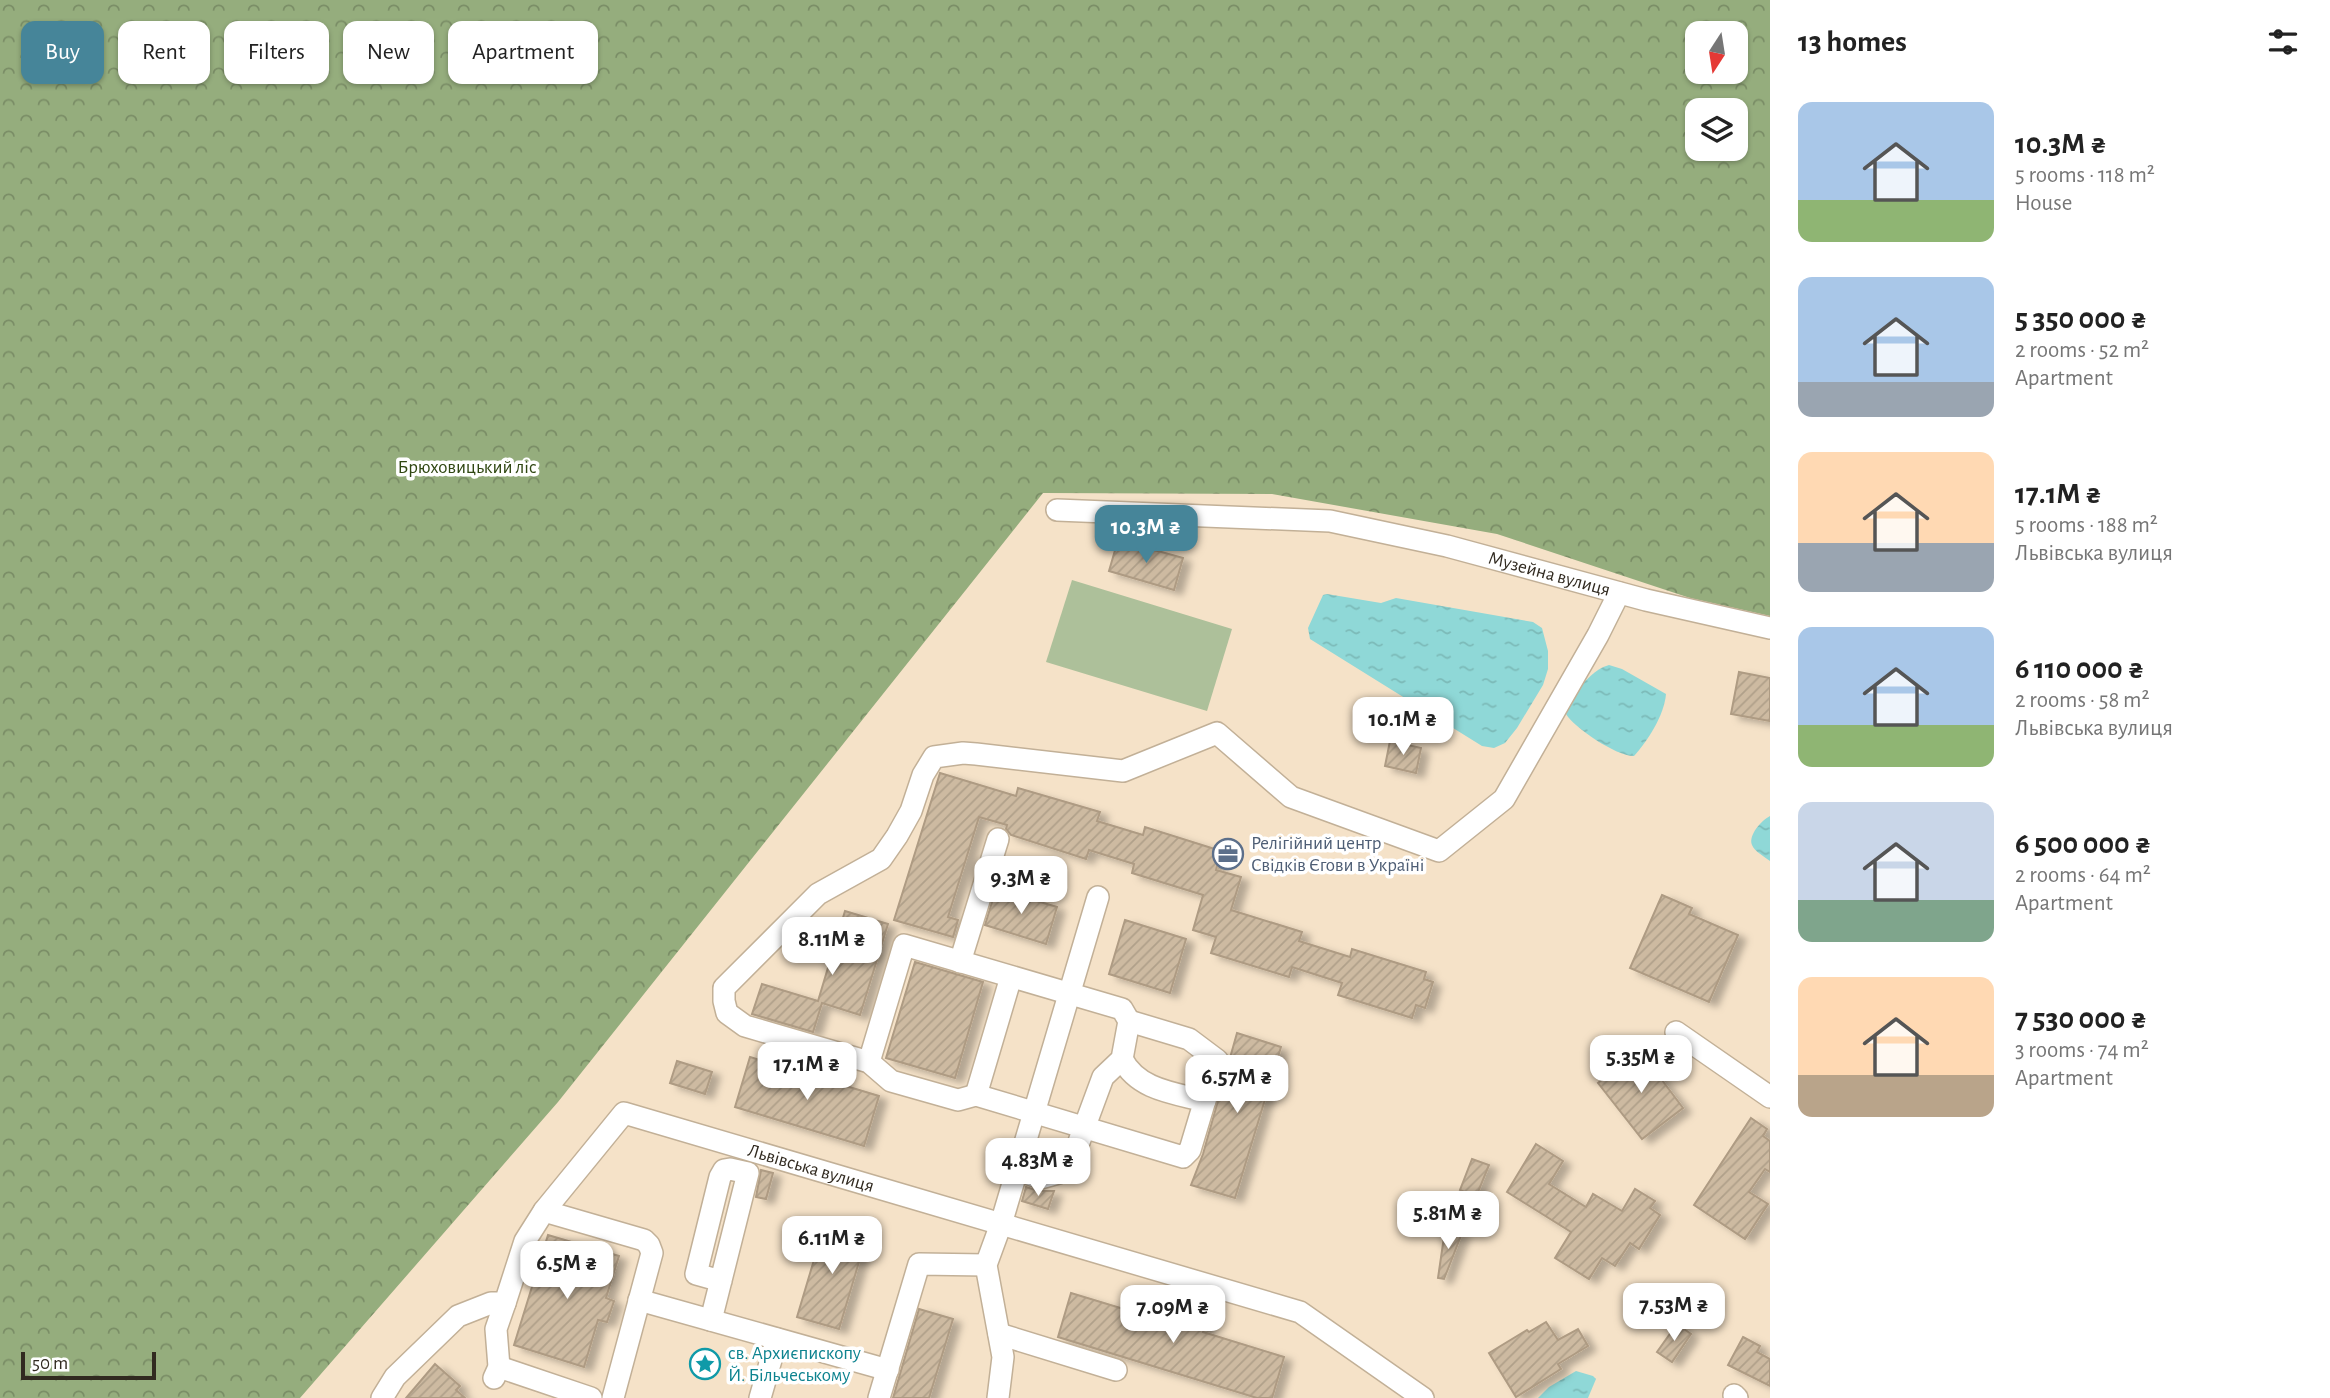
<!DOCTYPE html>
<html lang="en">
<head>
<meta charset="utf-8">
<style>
  :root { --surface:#fff; --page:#f2f2f2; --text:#222; --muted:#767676; --accent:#468599 }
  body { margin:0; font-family:"Alegreya Sans",sans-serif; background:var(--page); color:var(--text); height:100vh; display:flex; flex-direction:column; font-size:26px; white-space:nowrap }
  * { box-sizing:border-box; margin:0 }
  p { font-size:23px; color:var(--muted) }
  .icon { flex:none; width:38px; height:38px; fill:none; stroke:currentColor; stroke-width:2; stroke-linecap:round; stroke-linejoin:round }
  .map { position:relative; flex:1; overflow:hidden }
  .details { display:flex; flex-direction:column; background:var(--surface); width:560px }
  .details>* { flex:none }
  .banner { position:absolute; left:21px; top:21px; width:665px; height:63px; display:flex; gap:14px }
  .needle { width:46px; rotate:192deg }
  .fabs { position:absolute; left:1685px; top:21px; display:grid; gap:14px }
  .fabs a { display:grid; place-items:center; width:63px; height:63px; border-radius:14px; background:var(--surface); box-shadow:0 2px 5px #0004; font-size:35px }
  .scale { position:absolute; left:21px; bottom:18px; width:135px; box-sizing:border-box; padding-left:7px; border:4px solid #312a20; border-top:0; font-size:19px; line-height:24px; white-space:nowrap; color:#312a20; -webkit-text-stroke:5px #fff; paint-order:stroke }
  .price { position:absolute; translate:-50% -60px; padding:0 16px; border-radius:14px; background:#fff; color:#222; font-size:23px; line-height:46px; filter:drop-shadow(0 2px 4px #0008) }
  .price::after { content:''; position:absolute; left:50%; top:42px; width:21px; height:16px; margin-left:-10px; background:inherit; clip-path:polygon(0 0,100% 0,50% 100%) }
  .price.selected { background:var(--accent); color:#fff }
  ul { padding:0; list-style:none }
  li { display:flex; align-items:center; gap:21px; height:175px; padding:0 28px }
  li span { display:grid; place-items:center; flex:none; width:196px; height:140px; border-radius:14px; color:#555 }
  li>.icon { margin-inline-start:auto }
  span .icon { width:84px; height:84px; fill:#fffc; stroke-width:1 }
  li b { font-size:30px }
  h2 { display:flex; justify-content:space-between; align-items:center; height:84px; padding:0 28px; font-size:30px }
  .tag { padding:0 24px; border-radius:14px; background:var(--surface); box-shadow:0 2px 5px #0004; font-size:24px; line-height:63px }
  .tag.selected { background:var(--accent); color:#fff }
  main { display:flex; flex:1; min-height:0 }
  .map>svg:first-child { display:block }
  .forest { fill:url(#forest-crowns); fill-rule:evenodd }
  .garden { fill:#adc09a }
  .water { fill:url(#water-ripples) }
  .building { fill:url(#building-hatch); stroke:#ae9b83; stroke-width:2; filter:url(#shadow) }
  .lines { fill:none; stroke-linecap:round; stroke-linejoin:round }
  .minor-casing { stroke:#c2b097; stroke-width:24 }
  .minor { stroke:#fff; stroke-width:21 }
  .labels { text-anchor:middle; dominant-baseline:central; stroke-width:7; stroke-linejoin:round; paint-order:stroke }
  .park-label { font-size:19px; fill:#304712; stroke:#fff }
  .street-label { font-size:19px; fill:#312a20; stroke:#fff }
  .service-label { font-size:19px; fill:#4e5e75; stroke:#fff; text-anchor:start }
  .culture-label { font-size:19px; fill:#0d838f; stroke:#fff; text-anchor:start }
</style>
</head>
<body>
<main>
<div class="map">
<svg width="1770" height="1398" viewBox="0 0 1770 1398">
  <defs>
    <pattern id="forest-crowns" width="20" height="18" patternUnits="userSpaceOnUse" patternTransform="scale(1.75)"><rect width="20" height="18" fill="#95ad7d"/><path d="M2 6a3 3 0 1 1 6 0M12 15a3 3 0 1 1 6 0" fill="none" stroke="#7a8d66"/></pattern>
    <pattern id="water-ripples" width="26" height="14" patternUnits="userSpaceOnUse" patternTransform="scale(1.75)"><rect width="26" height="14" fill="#8fd8d7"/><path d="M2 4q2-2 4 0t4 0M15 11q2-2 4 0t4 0" fill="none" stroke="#7cbab8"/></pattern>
    <pattern id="building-hatch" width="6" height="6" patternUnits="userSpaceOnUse" patternTransform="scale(1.75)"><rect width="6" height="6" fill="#cdbaa1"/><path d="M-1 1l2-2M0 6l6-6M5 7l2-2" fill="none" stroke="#b0a08a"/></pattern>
    <filter id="shadow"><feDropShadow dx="8" dy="4.5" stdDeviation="3.5" flood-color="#0004"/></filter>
  </defs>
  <rect width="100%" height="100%" fill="#f5e2c8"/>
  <!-- forest -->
  <path class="forest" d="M 0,0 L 1770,0 L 1770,616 L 1690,598 L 1497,534 L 1272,494 L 1043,493 L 558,1102 L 300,1398 L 0,1398 ZM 1698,33 L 1736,33 L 1736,72 L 1698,72 ZM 1698,110 L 1736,110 L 1736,149 L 1698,149 Z"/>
  <!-- garden -->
  <polygon class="garden" points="1072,580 1232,629 1207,711 1046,662"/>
  <!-- water -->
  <g class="water">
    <polygon points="1327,594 1381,603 1396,598 1533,622 1542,628 1548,651 1548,669 1543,685 1517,728 1505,743 1494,748 1482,746 1310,639 1308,628 1323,595"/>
    <path d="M 1609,665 L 1622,669 L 1666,694 C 1664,716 1648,740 1634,756 C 1618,757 1574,728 1566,714 C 1571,696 1590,670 1609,665 Z"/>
    <path d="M 1770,816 L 1770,861 C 1765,857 1754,851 1752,845 C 1748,835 1762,820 1770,816 Z"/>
    <polygon points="1576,1371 1593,1376 1596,1379 1588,1398 1538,1398 1549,1387"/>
  </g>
  <!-- building -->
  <g class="building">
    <polygon points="1118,540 1183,558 1174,590 1109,571"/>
    <polygon points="1739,672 1770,678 1770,721 1731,714"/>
    <polygon points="1390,741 1421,748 1416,773 1385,766"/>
    <polygon points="940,773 1016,796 1018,788 1100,812 1097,821 1143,835 1145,827 1221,851 1216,870 1241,877 1231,910 1302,932 1299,941 1350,957 1352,949 1426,972 1424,979 1433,982 1425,1008 1416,1005 1412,1018 1338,995 1342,983 1292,967 1289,977 1211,953 1216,937 1193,930 1203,895 1132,873 1134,864 1089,850 1086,859 1011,835 1006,829 1007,825 979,817 948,917 958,920 953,937 894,920"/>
    <polygon points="996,889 1057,907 1046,944 985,925"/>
    <polygon points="1662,895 1692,908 1689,914 1738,935 1709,1002 1630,968"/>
    <polygon points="845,911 888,924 860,1015 822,1003 813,1032 752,1014 762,984 818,1001"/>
    <polygon points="1125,920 1186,939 1170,993 1109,974"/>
    <polygon points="915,962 983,982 955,1078 886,1058"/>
    <polygon points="1237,1033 1281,1047 1235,1198 1191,1185 1203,1154"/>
    <polygon points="1640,1051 1683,1108 1642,1139 1598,1083"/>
    <polygon points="750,1057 879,1096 864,1146 735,1107"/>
    <polygon points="677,1061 712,1072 705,1094 670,1083"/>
    <polygon points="1751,1118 1767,1129 1763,1136 1770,1141 1770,1172 1765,1169 1749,1192 1768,1204 1745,1239 1694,1205"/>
    <polygon points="1536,1144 1563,1161 1549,1184 1586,1207 1593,1194 1622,1211 1635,1189 1655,1201 1650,1208 1660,1215 1639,1249 1630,1243 1615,1266 1602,1258 1589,1279 1555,1258 1571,1232 1507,1192"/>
    <polygon points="1472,1159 1489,1165 1476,1197 1460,1190"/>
    <polygon points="761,1170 773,1173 766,1199 756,1197"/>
    <polygon points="1026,1187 1038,1191 1054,1191 1048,1209 1022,1201"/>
    <polygon points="825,1223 867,1235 839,1329 797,1317"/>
    <polygon points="1445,1230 1462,1233 1444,1279 1438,1278"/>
    <polygon points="548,1235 619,1256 606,1298 614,1301 607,1322 598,1320 584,1367 514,1345"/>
    <polygon points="1071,1293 1183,1327 1193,1294 1213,1300 1203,1332 1284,1357 1272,1398 1257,1398 1058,1337"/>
    <polygon points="919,1309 953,1319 929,1398 893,1398"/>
    <polygon points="1546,1322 1558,1340 1578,1329 1588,1346 1558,1364 1561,1369 1516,1397 1489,1353 1527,1330 1529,1332"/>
    <polygon points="1677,1324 1691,1334 1672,1362 1657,1352"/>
    <polygon points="1743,1337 1760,1346 1757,1352 1770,1359 1770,1386 1728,1365"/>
    <polygon points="435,1364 460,1386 456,1390 465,1398 406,1398"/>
  </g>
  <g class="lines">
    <!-- minor casing -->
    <g class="minor-casing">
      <g id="minor">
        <path id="s1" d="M 1057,510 L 1330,521 L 1447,546 L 1646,600 L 1770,628"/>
        <polyline points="960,962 998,839"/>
        <polyline points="1129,1021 1189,1039 1217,1060 1190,1150 1183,1157 976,1095 958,1100 891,1081 869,1062 745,1026 727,1013 724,1001 724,988 818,894 881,859 897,836 911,811 923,775 934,757 963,753 976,754 1123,771 1217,733 1291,797 1439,851 1504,799 1598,635 1619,593"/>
        <polyline points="1676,1032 1770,1097"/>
        <path d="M 1122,1059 C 1138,1090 1174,1093 1205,1101"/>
        <polyline points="869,1062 904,945 1122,1009 1129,1021 1122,1059 1103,1077 1076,1150 1059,1173 1041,1178 1017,1170"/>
        <polyline points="976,1095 1011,977"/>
        <polyline points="544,1211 644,1240 649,1245 652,1253 613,1398"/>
        <polyline points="639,1300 888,1370"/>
        <polyline points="711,1320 748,1173 730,1169 724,1170 720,1177 696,1274 721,1281"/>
        <polyline points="999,1334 1116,1370"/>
        <polyline points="499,1367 591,1398"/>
        <polyline points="494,1378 499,1367 496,1329 505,1303"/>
        <polyline points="1734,1395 1737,1398"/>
        <path id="s2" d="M 382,1398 L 395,1377 L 458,1316 L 491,1303 L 505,1303 L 525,1241 L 544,1211 L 624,1113 L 1300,1312 L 1423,1398"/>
        <polyline points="760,1398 777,1339"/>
        <polyline points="879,1398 919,1264 986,1265"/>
        <polyline points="998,1398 1003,1357 986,1265 1001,1224 1098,897"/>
      </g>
    </g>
    <!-- minor -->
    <use href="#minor" class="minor"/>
  </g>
  <!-- icons -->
  <defs>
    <g id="office-ring" transform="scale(1.575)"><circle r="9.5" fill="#fff" stroke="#5c6f8a" stroke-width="1.5"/><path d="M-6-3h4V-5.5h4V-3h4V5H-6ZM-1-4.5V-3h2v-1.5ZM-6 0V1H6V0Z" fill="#5c6f8a"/></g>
    <g id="sight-ring" transform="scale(1.575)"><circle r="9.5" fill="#fff" stroke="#0f9aa8" stroke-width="1.5"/><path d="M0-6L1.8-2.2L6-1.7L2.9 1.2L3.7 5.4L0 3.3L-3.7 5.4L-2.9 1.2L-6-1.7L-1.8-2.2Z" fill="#0f9aa8"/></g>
  </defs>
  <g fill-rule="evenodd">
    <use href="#office-ring" x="1228" y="854"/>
    <use href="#sight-ring" x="705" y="1364"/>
  </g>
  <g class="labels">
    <!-- park labels -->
    <g class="park-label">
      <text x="467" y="467">Брюховицький ліс</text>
    </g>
    <!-- street labels -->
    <g class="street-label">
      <text stroke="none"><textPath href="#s1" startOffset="499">Музейна вулиця</textPath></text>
      <text stroke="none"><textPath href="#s2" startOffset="584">Львівська вулиця</textPath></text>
    </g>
    <!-- service labels -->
    <g class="service-label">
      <text x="1251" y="843">Релігійний центр<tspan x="1251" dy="22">Свідків Єгови в Україні</tspan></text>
    </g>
    <!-- culture labels -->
    <g class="culture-label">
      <text x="728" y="1353">св. Архиєпископу<tspan x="728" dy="22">Й. Більчеському</tspan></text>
    </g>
  </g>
</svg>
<div class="fabs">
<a><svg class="needle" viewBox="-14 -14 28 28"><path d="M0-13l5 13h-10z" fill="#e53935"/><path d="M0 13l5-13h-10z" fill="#767676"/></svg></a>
<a><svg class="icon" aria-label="layers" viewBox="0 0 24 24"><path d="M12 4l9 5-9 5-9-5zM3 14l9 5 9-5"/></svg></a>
</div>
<div class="scale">50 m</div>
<b class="price selected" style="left:1146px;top:565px">10.3M ₴</b>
<b class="price" style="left:1403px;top:757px">10.1M ₴</b>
<b class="price" style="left:1021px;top:916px">9.3M ₴</b>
<b class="price" style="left:832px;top:977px">8.11M ₴</b>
<b class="price" style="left:1641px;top:1095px">5.35M ₴</b>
<b class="price" style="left:807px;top:1102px">17.1M ₴</b>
<b class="price" style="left:1237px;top:1115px">6.57M ₴</b>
<b class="price" style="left:1038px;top:1198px">4.83M ₴</b>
<b class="price" style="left:1448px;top:1251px">5.81M ₴</b>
<b class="price" style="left:832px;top:1276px">6.11M ₴</b>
<b class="price" style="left:567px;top:1301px">6.5M ₴</b>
<b class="price" style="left:1674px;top:1343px">7.53M ₴</b>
<b class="price" style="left:1173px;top:1345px">7.09M ₴</b>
<div class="banner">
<a class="tag selected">Buy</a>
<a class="tag">Rent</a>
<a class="tag">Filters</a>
<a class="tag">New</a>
<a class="tag">Apartment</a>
</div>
</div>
<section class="details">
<h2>13 homes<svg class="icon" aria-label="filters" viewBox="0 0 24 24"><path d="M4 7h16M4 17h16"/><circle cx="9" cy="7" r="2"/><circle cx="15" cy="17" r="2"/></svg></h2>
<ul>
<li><span style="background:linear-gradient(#a9c7e8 70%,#8fb573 0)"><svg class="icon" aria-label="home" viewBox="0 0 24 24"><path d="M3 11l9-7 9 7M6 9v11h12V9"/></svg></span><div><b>10.3M ₴</b><p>5 rooms · 118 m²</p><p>House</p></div></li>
<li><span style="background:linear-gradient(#a9c7e8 75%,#9aa5b1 0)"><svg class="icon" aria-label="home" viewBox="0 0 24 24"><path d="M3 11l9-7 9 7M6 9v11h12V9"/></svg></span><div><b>5 350 000 ₴</b><p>2 rooms · 52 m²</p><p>Apartment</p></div></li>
<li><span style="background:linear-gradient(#ffd9b3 65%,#9aa5b1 0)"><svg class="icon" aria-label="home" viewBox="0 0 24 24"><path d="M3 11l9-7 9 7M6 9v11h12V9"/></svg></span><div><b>17.1M ₴</b><p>5 rooms · 188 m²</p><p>Львівська вулиця</p></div></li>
<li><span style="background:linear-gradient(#a9c7e8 70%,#8fb573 0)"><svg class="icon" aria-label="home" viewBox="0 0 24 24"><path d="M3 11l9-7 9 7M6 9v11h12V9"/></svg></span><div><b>6 110 000 ₴</b><p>2 rooms · 58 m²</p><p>Львівська вулиця</p></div></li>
<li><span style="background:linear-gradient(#c9d6e8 70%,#7fa58c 0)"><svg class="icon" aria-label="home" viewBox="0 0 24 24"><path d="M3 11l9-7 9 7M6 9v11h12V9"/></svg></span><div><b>6 500 000 ₴</b><p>2 rooms · 64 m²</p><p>Apartment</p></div></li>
<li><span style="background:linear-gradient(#ffd9b3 70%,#b9a48a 0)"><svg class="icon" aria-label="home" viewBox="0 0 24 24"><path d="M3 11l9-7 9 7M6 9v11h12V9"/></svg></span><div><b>7 530 000 ₴</b><p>3 rooms · 74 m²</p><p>Apartment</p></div></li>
</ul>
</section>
</main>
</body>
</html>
